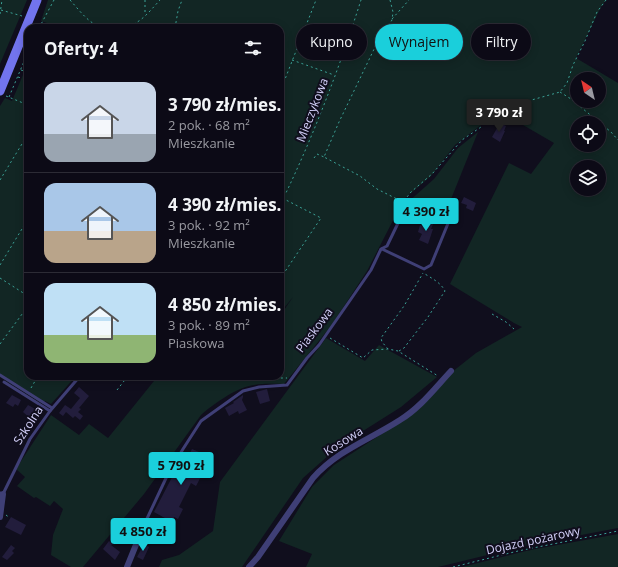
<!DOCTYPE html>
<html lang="pl">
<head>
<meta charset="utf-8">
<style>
  :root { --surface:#0c0a16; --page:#15131f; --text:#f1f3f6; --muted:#9a9aa1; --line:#2c2b35; --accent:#1acfdb }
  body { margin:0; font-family:"Open Sans",sans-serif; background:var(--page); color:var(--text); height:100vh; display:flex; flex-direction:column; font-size:15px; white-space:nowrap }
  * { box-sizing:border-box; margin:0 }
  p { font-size:13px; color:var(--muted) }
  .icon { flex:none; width:22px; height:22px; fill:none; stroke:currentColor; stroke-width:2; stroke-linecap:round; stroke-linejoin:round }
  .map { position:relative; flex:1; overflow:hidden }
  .drawer { position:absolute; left:24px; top:24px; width:260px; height:356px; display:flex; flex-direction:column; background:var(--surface); border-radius:12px; box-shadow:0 2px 10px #0003,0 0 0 1px var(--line) }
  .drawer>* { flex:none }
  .top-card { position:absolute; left:296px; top:24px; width:262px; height:36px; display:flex; gap:8px }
  .needle { width:26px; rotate:325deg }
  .buttons { position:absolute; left:570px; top:72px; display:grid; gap:8px }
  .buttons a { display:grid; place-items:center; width:36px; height:36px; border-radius:50%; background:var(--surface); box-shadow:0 2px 10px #0003,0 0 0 1px var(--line); font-size:20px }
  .price { position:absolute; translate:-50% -34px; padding:0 9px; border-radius:4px; background:var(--accent); color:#111; font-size:13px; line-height:26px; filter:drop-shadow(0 1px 2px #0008) }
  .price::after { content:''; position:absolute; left:50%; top:24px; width:12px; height:9px; margin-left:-6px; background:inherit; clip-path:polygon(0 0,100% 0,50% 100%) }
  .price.on { background:#222; color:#fff }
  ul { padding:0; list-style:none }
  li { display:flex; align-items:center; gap:12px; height:100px; padding:0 20px }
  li+li { border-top:1px solid var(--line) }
  li span { display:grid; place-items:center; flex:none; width:112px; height:80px; border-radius:12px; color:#555 }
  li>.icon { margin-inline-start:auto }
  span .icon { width:48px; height:48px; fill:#fffc; stroke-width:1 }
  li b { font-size:17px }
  h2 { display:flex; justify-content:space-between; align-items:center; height:48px; padding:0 20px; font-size:17px }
  .tag { padding:0 14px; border-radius:18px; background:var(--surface); box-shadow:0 2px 10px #0003,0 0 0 1px var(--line); font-size:14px; line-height:36px }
  .tag.on { background:var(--accent); color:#111 }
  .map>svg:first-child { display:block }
  .green { fill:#122624; fill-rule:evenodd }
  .building { fill:#221d3c }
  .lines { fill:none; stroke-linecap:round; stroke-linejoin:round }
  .path { stroke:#3ba297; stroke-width:1; stroke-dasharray:2 3; stroke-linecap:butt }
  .service { stroke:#3f3f76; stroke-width:3 }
  .minor { stroke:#3f3f76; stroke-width:6 }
  .secondary { stroke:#7274ee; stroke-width:9 }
  .labels { text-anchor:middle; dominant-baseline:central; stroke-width:4; stroke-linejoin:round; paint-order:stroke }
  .street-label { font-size:12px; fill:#d3d0f9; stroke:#100e1d }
</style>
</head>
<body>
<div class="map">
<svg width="618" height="567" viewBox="0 0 618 567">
  <rect width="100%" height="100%" fill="#100e1d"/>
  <!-- green -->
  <g class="green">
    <polygon points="0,0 27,0 0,64"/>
    <path d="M 48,0 L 606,0 L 601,7 L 576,58 L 618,83 L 618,528 L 529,545 L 438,567 L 306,567 L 312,554 L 279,541 L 312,487 L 334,465 L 417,411 L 452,372 L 476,353 L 522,327 L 514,323 L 450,284 L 509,163 L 531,174 L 554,143 L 494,108 L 481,125 L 455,145 L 431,176 L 404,199 L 367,271 L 331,326 L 284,384 C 273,384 261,383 249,386 C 235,389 212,405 201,415 L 144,494 L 83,567 L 71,567 L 51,555 L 53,535 L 63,509 L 54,501 L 50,506 L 36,497 L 34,498 L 17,486 L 25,477 L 16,469 L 51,415 L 79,435 L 89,424 L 108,438 L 158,376 L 280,376 L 280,316 L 293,297 L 280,313 L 280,28 L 62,28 L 41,21 ZM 577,79 L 599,79 L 599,101 L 577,101 ZM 577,123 L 599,123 L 599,145 L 577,145 ZM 577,167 L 599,167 L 599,189 L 577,189 Z"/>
    <polygon points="28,63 28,376 76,376 51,404 45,401 43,404 0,377 0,106 5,98 12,101"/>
    <polygon points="478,132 443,219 407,203 434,179 458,148"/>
    <polygon points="326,338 365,361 379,345 437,377 401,407 363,431 329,455 303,478 242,567 159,567 162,560 179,555 213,531 220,482"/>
    <polygon points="618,534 618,567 462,567 530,550"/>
  </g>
  <!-- building -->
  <g class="building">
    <polygon points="500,123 506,126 504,131 505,131 500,142 492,137"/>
    <polygon points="464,197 476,203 473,211 466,208 467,205 461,203"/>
    <polygon points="428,220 434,222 431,229 433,229 428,244 419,240 422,234 418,232 420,225 426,227"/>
    <polygon points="79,387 89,396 79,408 81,409 78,412 83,416 80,420 75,416 73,418 66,412 63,416 59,413 65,405 71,409 80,398 74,393"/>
    <polygon points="267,389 270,401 260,404 256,392"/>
    <polygon points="12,395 21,400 18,406 15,404 13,407 6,403"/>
    <polygon points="243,395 243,397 242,400 247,410 239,414 238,411 229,416 225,408 234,403 233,402"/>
    <polygon points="28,405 37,410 35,415 31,419 23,412"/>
    <polygon points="192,449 206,455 199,469 204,471 196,486 191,483 179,507 183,509 178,519 174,517 172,522 154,512 183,456 187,459"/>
    <polygon points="11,517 26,525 21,535 5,527"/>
    <polygon points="109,541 113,544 111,545 120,552 115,560 103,549"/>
    <polygon points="144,544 149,547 143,560 137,557"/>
    <polygon points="11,545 15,548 12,551 14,553 7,560 2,557"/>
  </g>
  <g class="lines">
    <!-- path -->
    <g class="path">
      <path d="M 70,0 C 80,11 89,24 103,28"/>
      <polyline points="145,0 145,15"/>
      <polyline points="390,0 393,12 392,20 377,43 339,122 324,157 360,176 377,189 403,202"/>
      <polyline points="1,10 22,16"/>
      <polyline points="0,14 2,0"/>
      <polyline points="392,19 409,0"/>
      <polyline points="39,28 54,0"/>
      <path d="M 119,28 C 138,27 148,13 160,0"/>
      <polyline points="175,28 178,11 182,0"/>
      <polyline points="292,60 334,75"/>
      <polyline points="21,70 24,71"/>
      <polyline points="18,77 21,78"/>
      <polyline points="280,92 316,0"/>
      <polyline points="560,92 571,99 611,132 618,140"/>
      <polyline points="6,96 28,105"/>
      <polyline points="9,97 28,52"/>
      <polyline points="314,158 317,154 324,157"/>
      <polyline points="0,180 28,134"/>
      <path d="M 280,200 L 285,195 C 315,132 340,66 361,0"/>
      <polyline points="397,214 403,202 411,192 432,174 462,140 481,127 494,111 497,109 513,110 528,101 560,92 567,83 573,65 585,41 597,12 606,0"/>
      <polyline points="0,265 28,219"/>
      <polyline points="0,278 28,296"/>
      <polyline points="280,279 321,218 286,200 281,200"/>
      <polyline points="492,314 506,322 514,329"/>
      <polyline points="330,338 363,358 372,350 388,349 398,351 438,376"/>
      <polyline points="0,344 28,306"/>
      <polyline points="388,349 382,342 381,338 404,306 423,273"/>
      <path d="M 399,351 L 404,348 L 428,317 L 445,291 C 441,283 433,279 425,274"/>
      <polyline points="256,376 268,378 287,378"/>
      <polyline points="31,388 38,376"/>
      <polyline points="117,390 128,376"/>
      <polyline points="6,515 10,518"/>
      <polyline points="453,567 518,551 618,531"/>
    </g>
    <!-- service -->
    <g class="service">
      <polyline points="382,249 424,269 431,265 449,221"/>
      <polyline points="0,375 52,408"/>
      <polyline points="4,382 50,411"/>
      <polyline points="0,493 3,494 30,439 50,411 80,376"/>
      <polyline points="144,525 167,476 183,449 201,421 243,391 259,387 287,385 307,358 319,345 351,299 371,270 381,249 387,246 401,217 404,214 407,214 425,222"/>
    </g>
    <!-- minor -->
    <g class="minor">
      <polyline points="0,517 3,494"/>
      <polyline points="127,567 144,525"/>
      <path d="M 249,567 L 258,557 L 313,478 C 338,450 369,440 400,420 C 420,408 435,388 451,371"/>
    </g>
    <!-- secondary -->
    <polyline class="secondary" points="0,91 37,0"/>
  </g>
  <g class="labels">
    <!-- street labels -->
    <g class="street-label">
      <text transform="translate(312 110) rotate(-69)">Mieczykowa</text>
      <text transform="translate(314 330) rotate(-53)">Piaskowa</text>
      <text transform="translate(28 425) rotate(-57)">Szkolna</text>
      <text transform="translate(343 441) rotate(-32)">Kosowa</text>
      <text transform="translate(533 540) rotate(-12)">Dojazd pożarowy</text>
    </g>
  </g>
</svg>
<div class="buttons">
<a><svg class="needle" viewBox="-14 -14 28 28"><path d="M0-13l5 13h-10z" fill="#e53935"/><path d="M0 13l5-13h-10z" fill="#9a9aa1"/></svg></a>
<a><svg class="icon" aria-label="locate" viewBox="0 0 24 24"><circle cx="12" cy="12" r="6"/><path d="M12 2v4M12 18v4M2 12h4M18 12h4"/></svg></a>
<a><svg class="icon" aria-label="layers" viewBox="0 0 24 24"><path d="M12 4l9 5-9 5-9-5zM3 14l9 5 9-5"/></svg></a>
</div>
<b class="price on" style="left:499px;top:133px">3 790 zł</b>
<b class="price" style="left:426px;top:232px">4 390 zł</b>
<b class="price" style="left:181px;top:486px">5 790 zł</b>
<b class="price" style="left:143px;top:552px">4 850 zł</b>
<div class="top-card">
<a class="tag">Kupno</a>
<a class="tag on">Wynajem</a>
<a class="tag">Filtry</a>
</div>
<section class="drawer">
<h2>Oferty: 4<svg class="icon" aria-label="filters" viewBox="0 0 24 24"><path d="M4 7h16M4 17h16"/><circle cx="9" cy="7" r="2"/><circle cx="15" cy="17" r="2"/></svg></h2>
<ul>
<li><span style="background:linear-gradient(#c9d6e8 65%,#9aa5b1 0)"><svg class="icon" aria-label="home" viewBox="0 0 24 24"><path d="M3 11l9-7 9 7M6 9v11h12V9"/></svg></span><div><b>3 790 zł/mies.</b><p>2 pok. · 68 m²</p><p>Mieszkanie</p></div></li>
<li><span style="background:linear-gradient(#a9c7e8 60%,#b9a48a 0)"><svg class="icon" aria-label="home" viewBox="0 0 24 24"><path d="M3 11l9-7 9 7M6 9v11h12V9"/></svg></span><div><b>4 390 zł/mies.</b><p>3 pok. · 92 m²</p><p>Mieszkanie</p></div></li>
<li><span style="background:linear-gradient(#bfe0f5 65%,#8fb573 0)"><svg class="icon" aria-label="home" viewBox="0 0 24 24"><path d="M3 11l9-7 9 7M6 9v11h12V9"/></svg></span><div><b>4 850 zł/mies.</b><p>3 pok. · 89 m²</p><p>Piaskowa</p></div></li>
</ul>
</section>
</div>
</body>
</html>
